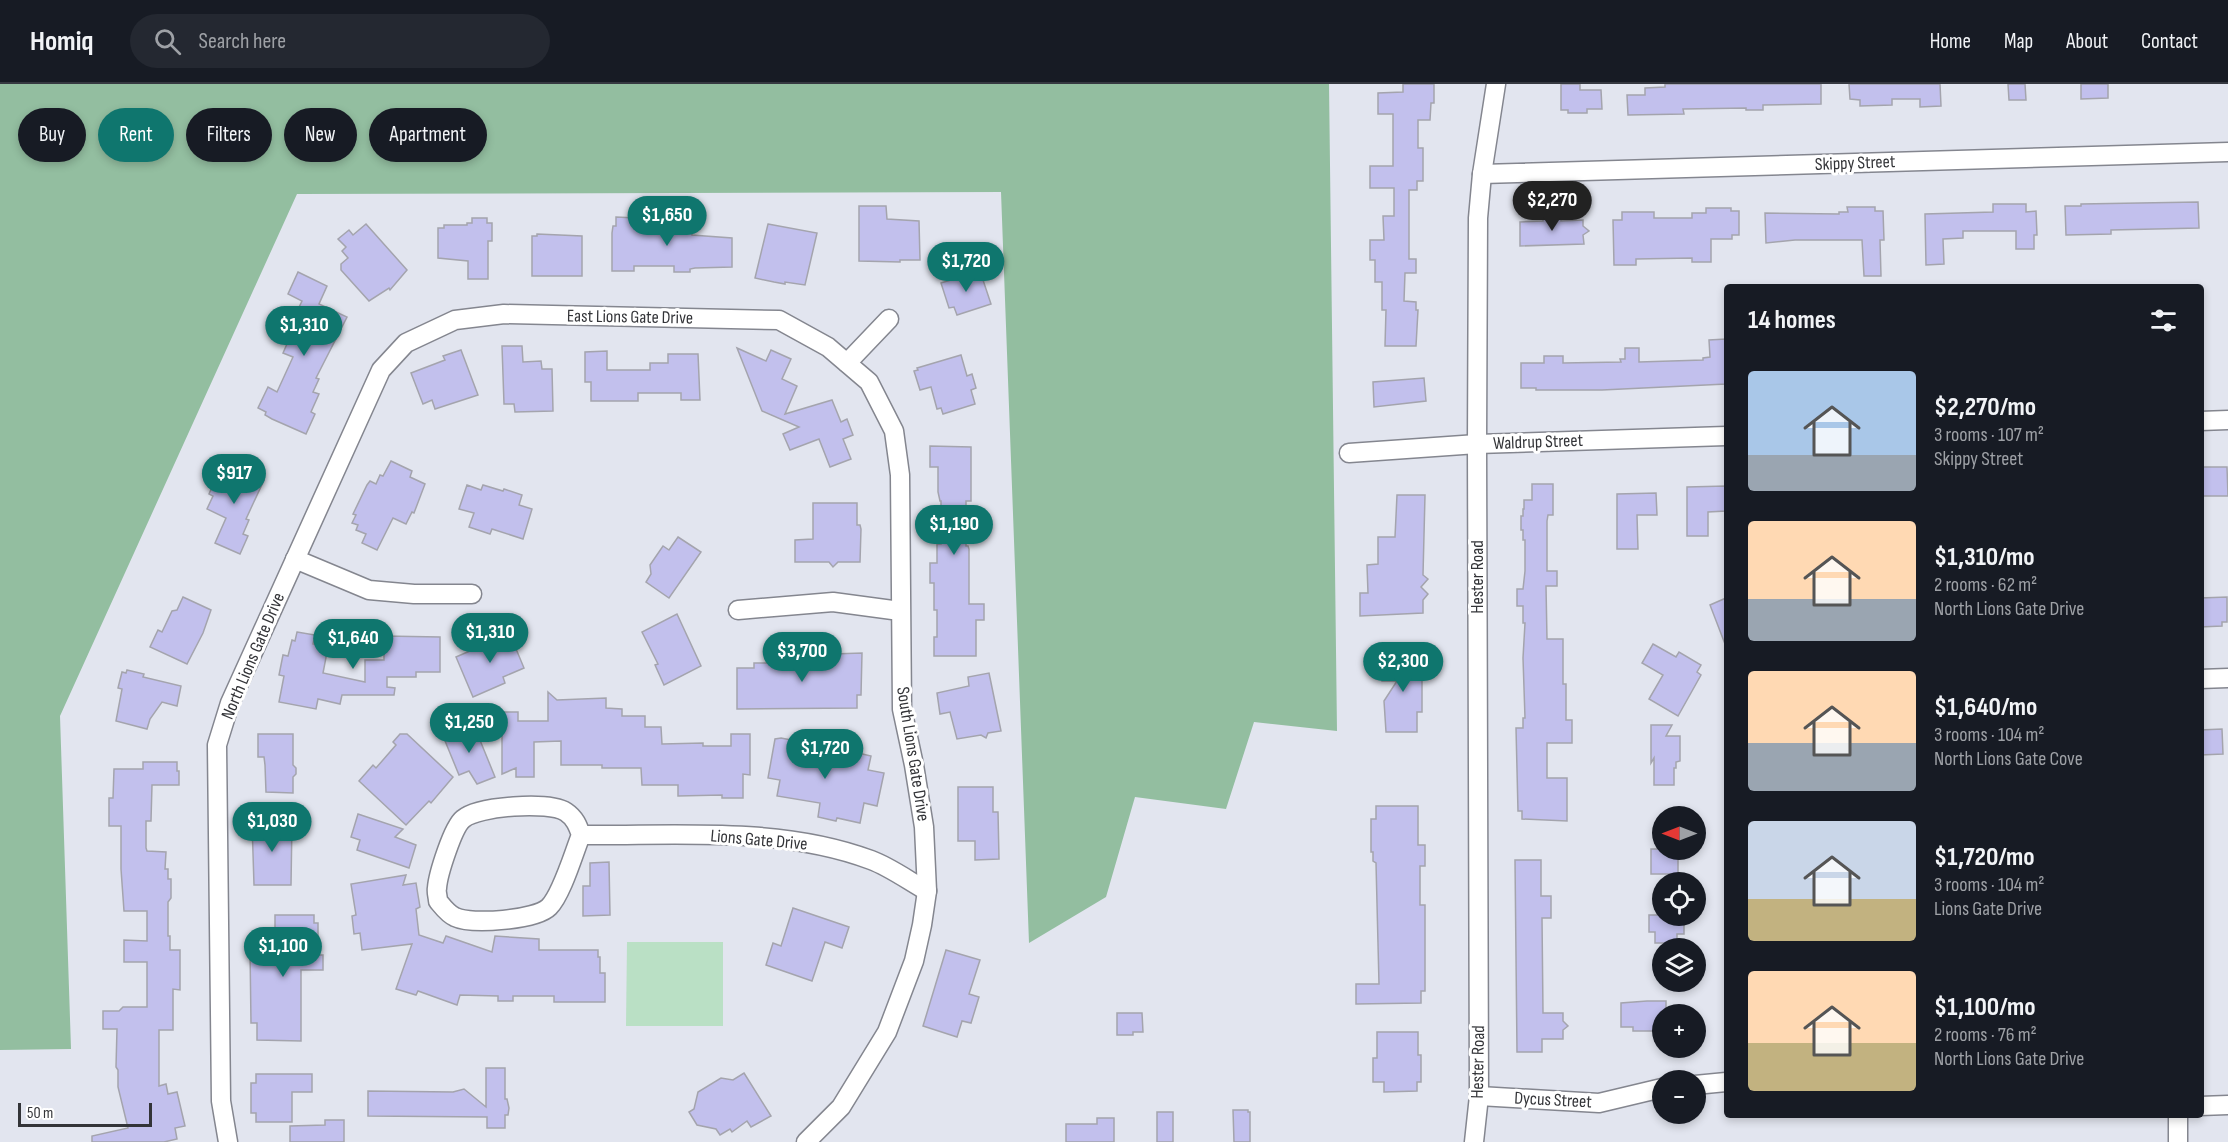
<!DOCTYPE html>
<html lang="en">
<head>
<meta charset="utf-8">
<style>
  :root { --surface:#171b24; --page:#242831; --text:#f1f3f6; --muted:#9ea1a6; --line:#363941; --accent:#0f766e }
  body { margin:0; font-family:"Sofia Sans Condensed",sans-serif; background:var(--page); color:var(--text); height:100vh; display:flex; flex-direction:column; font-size:22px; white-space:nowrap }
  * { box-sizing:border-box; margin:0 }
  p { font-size:20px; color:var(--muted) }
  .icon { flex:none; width:33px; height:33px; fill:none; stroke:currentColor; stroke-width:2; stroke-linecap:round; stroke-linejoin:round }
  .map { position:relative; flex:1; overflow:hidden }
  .drawer { position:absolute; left:1724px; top:200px; width:480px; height:834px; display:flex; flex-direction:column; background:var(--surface); border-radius:6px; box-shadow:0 3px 9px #0003 }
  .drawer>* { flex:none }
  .banner { position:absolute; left:18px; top:24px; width:570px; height:54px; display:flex; gap:12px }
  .needle { width:39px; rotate:270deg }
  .controls { position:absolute; left:1652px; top:722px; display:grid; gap:12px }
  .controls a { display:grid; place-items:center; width:54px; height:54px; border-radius:50%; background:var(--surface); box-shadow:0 3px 9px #0003; font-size:30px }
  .scale { position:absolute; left:18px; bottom:15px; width:134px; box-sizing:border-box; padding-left:6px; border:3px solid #333438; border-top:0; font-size:16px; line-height:21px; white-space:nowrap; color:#333438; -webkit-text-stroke:4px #fff; paint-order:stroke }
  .price { position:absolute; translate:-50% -51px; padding:0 14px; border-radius:21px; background:var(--accent); color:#fff; font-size:20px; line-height:39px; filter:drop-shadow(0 2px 3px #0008) }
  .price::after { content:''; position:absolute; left:50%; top:36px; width:18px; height:14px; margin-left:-9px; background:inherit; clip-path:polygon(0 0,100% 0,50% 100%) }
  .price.on { background:#222; color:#fff }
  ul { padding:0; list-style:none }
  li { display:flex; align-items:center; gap:18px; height:150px; padding:0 24px }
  li span { display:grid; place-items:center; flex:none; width:168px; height:120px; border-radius:6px; color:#555 }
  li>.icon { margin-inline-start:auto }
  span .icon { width:72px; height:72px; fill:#fffc; stroke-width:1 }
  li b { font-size:26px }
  h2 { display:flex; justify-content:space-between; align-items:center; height:72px; padding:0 24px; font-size:26px }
  .tag { padding:0 21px; border-radius:27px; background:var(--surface); box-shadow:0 3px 9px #0003; font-size:21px; line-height:54px }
  .tag.on { background:var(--accent); color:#fff }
  header { display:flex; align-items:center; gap:36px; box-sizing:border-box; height:84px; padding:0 30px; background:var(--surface); border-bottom:2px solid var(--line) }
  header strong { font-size:28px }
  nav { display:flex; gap:33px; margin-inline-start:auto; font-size:21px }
  .search { width:420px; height:54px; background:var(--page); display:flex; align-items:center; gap:15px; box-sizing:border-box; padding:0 21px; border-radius:33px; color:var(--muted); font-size:22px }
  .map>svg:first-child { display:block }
  .green { fill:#bae0c5 }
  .forest { fill:#93bea0 }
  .building { fill:#c2c0ed; stroke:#a4a4ad; stroke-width:1.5 }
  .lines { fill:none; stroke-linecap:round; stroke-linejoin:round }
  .minor-casing { stroke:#84868f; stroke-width:21 }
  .minor { stroke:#fff; stroke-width:18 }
  .labels { text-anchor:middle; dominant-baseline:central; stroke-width:6; stroke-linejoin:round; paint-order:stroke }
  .street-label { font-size:18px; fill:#333438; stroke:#fff }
</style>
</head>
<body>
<header>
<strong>Homiq</strong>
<div class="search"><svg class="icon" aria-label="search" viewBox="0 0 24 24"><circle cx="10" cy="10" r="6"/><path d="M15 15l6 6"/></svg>Search here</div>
<nav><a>Home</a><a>Map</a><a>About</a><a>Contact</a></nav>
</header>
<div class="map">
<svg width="2228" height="1058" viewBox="0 0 2228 1058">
  <rect width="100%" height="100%" fill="#e2e5ef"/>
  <!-- green -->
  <polygon class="green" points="627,858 723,858 723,942 626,942"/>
  <!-- forest -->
  <polygon class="forest" points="0,0 1329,0 1337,647 1254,638 1226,725 1135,713 1106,813 1029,859 1001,108 297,110 60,632 71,965 0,966"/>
  <!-- building -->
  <g class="building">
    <polygon points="1403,0 1434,0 1434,19 1431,19 1430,36 1418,36 1418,64 1423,64 1423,97 1417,97 1417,106 1409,106 1409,175 1416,175 1416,189 1405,189 1404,217 1416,218 1416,226 1418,226 1416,262 1385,262 1386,226 1382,226 1382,198 1375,198 1375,176 1370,176 1370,156 1384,156 1383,132 1394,132 1394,104 1370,104 1370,82 1393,82 1393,30 1378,30 1378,9 1403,8"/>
    <polygon points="1561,0 1580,0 1580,6 1601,6 1602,25 1587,25 1587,29 1568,29 1568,26 1561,26"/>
    <polygon points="1665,0 1821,0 1821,20 1763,21 1763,26 1746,26 1746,24 1683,25 1684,30 1628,31 1627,11 1645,11 1645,4 1665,3"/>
    <polygon points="1849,0 1940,0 1941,22 1920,23 1920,15 1892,15 1892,21 1860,22 1860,16 1850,15"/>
    <polygon points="2008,0 2025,0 2026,16 2009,16"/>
    <polygon points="2081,0 2108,0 2108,14 2081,15"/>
    <polygon points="2198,118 2199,144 2111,146 2111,150 2066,151 2065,122 2081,122 2081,120"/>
    <polygon points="1993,120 2026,120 2026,128 2036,127 2037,151 2034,151 2034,165 2016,165 2016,147 1963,147 1963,154 1943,155 1944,180 1926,181 1925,130 1993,128"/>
    <polygon points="859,122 886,122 887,135 919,137 920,176 900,176 900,178 859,177"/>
    <polygon points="1847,123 1875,123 1875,127 1883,127 1884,156 1880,156 1881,192 1864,192 1862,156 1795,156 1766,159 1765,129 1839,130 1839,128 1848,128"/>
    <polygon points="1706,124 1731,124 1731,127 1739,127 1739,151 1732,151 1732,155 1711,155 1711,178 1692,178 1692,174 1636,175 1636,181 1614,181 1613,136 1622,136 1622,128 1654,128 1654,134 1692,134 1692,129 1706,129"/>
    <polygon points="616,133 636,134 636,142 675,142 675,139 692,138 692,151 732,154 732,183 695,184 690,185 690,188 674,188 674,182 634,182 634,187 612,187 612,149 613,142 616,142"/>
    <polygon points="1543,133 1561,133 1561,137 1583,136 1583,142 1589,147 1583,151 1584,160 1520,162 1520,138 1543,137"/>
    <polygon points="472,134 487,134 487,139 492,139 492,157 488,157 488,195 468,195 468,177 438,174 438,144 444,144 444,141 467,141 467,139 472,139"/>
    <polygon points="366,140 407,186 390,206 389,204 369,217 341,186 341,180 348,174 342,167 346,163 338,155 349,146 353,151"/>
    <polygon points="768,140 817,149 805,201 785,198 785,200 774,198 755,194"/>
    <polygon points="537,150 582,152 582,192 532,192 532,152 537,152"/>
    <polygon points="980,187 991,220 957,231 954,223 949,224 941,199"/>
    <polygon points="298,188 327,202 319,220 347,233 316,294 319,295 313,308 319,310 311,328 315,330 306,350 272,335 265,331 266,328 258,324 268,303 277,308 293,273 283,269 294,244 290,242 302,217 288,210"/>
    <polygon points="1726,255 1726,300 1602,306 1536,306 1536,304 1521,304 1521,279 1544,279 1544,272 1563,272 1563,279 1621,278 1620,275 1625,275 1625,264 1639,264 1639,278 1703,276 1703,274 1710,273 1709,256"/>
    <polygon points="502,262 522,262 523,278 541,277 542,285 552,285 553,327 515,328 514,320 504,320"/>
    <polygon points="737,264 766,277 771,266 791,275 782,295 797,302 785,330 832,316 841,338 847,335 853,351 843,355 851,375 830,383 819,355 790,366 783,350 799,343 762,327"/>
    <polygon points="461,266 478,311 435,325 432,316 423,320 411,289 445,276 443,272"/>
    <polygon points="607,267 607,286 650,286 650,279 668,279 668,270 698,270 700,316 681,316 681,309 638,309 638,317 591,317 591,298 585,298 585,268"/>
    <polygon points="961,271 967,292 972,290 976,304 971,306 975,320 943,330 941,324 937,325 931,303 920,306 914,287 918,286 917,284"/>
    <polygon points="1424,294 1426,317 1374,323 1373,298"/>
    <polygon points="930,362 971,363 971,417 966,417 966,462 968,462 969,465 969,520 984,520 984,536 976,536 976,572 934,572 934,553 937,553 937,526 934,526 934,499 930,499 930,479 937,479 937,460 941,460 941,417 940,417 938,408 938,383 930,383"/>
    <polygon points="391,377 412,387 410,393 425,400 414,429 412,428 406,440 393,434 377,466 362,459 366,450 356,446 358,441 352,439 356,431 353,430 367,401 370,397 376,400 380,391 383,392"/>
    <polygon points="223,380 233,384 233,382 264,396 246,435 249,436 243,450 248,452 240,470 215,459 226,434 207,425 213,412 209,410"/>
    <polygon points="2200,383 2227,383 2228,412 2200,412"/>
    <polygon points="1532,400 1553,400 1553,431 1548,431 1547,437 1547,487 1557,487 1557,502 1546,502 1547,555 1563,555 1563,600 1566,600 1566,636 1572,636 1572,659 1547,659 1547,694 1567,694 1567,737 1522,735 1522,727 1518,727 1516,644 1523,644 1523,634 1525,634 1523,574 1525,539 1523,539 1523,522 1517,522 1517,505 1523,505 1525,487 1525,456 1523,456 1523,446 1521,446 1521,432 1523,432 1523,425 1524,425 1524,416 1532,416"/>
    <polygon points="467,401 481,406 483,401 503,407 504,405 522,411 519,421 532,425 523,455 492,445 490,450 469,443 474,429 459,425"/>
    <polygon points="1726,402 1726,427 1708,428 1708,452 1687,452 1687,403"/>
    <polygon points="1656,409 1657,431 1637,431 1638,465 1617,465 1617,410"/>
    <polygon points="1397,411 1425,411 1423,491 1428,495 1421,503 1428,510 1423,516 1423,529 1360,532 1360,509 1368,509 1367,481 1378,480 1378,453 1395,453"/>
    <polygon points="813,419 857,419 857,441 860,441 861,445 860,478 838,478 833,483 829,478 795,478 795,456 813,455"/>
    <polygon points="678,453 701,468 669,514 646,498 651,490 650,481 663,462 669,466"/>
    <polygon points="183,513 211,526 203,549 187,580 150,563 158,546 162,548 172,527 177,526"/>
    <polygon points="2227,513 2227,538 2222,538 2222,542 2200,543 2200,514"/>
    <polygon points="1726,514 1726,560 1725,560 1710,521"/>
    <polygon points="677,530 701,582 664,601 655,581 658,580 642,548"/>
    <polygon points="297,548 315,551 313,560 328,563 323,589 365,598 365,576 384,576 384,552 440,553 440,588 416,588 416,593 387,593 387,603 395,604 394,611 342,611 340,620 318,615 316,625 279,618 284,592 279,591 283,571 288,572 292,556 295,557"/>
    <polygon points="509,548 524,584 503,593 505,599 473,613 456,573 477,564 475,562"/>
    <polygon points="1653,560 1676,573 1679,568 1701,581 1697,588 1701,591 1678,632 1649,615 1663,591 1642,579"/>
    <polygon points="862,569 861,611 857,611 857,624 737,625 737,584 754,584 754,579 771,579 771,576 802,576 802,571"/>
    <polygon points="1382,571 1405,571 1405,574 1419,574 1420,585 1422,585 1422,628 1417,628 1417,648 1386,648 1384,617 1397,597 1382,597"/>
    <polygon points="127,586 144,590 143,593 181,602 177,622 162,618 150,635 147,645 116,637 122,605 118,604 122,588 126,589"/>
    <polygon points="989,589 1001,647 988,649 986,654 981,651 957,655 950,628 940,630 937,609 969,602 968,593"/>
    <polygon points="548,608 557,616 606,614 606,624 622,625 622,632 645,632 645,643 661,643 662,660 703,659 703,662 731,662 731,650 750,650 750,691 743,690 743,714 722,714 722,711 678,712 678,701 642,701 641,684 602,684 602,681 561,681 561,657 534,658 534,693 516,693 516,684 502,690 502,628 518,628 518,637 548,637"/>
    <polygon points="473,639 495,693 477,700 469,687 459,691 443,652"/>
    <polygon points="1651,641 1672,641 1666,652 1680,652 1680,677 1676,678 1676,684 1674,684 1674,701 1654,701 1654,674 1651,679"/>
    <polygon points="2222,645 2223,670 2200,671 2200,646"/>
    <polygon points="258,650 293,650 293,681 296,684 296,690 293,693 293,709 266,708 265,681 264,673 258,673"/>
    <polygon points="400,650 407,650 453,693 431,719 429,717 406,741 359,697 373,681 376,684 396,661 393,658"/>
    <polygon points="781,654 807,659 806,664 852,674 854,668 871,672 868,686 884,689 877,722 864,719 860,739 837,734 836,737 818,733 820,719 777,712 780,696 768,694 775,655"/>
    <polygon points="143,678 177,678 177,687 179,687 179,701 152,701 151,737 146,737 146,764 147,767 166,768 165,785 168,785 168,795 171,795 171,814 168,818 168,852 170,852 170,866 180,866 180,906 173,905 173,946 159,946 159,1002 166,1000 168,1010 177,1008 185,1042 175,1044 177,1055 164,1058 92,1058 92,1052 128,1044 118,1003 118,986 116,983 117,945 103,945 103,927 119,927 123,923 147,923 147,878 124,878 124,856 147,857 147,827 124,827 121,785 121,742 109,742 109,714 113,714 114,685 143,685"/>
    <polygon points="958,703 993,703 993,728 998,728 999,775 975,776 975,757 958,757"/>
    <polygon points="1376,722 1418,722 1418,761 1425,761 1425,782 1420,782 1420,821 1425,821 1425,907 1421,907 1421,919 1356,920 1356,900 1379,900 1376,779 1373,777 1373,768 1371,768 1371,735 1376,735"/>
    <polygon points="358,730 403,745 395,753 416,761 409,784 357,766 360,756 351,753"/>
    <polygon points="252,738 292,738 291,801 254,801"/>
    <rect x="1651" y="765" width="27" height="25"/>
    <polygon points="1515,776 1541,776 1541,812 1551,812 1551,834 1542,834 1543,929 1563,929 1563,937 1568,942 1563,946 1563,955 1542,955 1542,968 1517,968"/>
    <polygon points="609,778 610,831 583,832 583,802 590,802 590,779"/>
    <polygon points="406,791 403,801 416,799 420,823 416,825 419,851 443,859 446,852 492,868 495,852 539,855 539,866 598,866 598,873 600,873 600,889 605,889 605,918 554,918 554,912 513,912 513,917 498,917 498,912 460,911 457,921 418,907 416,911 396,905 412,860 362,866 360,849 354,850 352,832 356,831 351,800"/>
    <polygon points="793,824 849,843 842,864 825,858 812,897 766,881 773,859 781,862"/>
    <polygon points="275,831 314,831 314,839 318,839 318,871 323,871 323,886 301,886 301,957 257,956 257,939 251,939 250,865 275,865"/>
    <polygon points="1649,831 1684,831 1684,850 1677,850 1677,859 1655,859 1655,848 1649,848"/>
    <polygon points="946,866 980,876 969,910 979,913 971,939 962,937 957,953 923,942"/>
    <polygon points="1647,917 1666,917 1666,930 1662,930 1662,944 1656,944 1656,947 1633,947 1633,943 1621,943 1621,919"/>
    <polygon points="1117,929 1142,929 1143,948 1133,948 1133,951 1117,951"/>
    <polygon points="1377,948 1418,948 1418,971 1421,971 1421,998 1417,998 1417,1007 1384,1008 1384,998 1373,998 1373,974 1377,974"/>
    <polygon points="486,984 505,984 505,1015 507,1015 509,1024 508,1031 505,1031 505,1044 487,1044 487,1033 368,1032 368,1007 453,1008 464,1005 486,1023"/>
    <polygon points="744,989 771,1032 751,1043 747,1037 732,1048 730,1045 720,1051 716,1045 697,1041 689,1028 694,1025 698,1008 721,994 733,996"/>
    <polygon points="256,990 312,990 312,1008 292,1008 292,1038 256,1038 256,1029 251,1029 251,999 256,999"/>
    <polygon points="1233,1026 1248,1026 1248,1028 1250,1028 1250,1058 1234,1058"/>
    <rect x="1157" y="1028" width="16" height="30"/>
    <polygon points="1097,1034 1114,1034 1114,1058 1066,1058 1066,1040 1097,1040"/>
    <polygon points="325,1036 344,1036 344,1058 290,1058 290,1042 325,1041"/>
  </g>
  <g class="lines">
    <!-- minor casing -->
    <g class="minor-casing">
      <g id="minor">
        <polyline points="1482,90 2228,68"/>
        <polyline points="847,279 889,235"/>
        <polyline points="2200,337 2228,336"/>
        <polyline points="1349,369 1477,360 1726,352"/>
        <polyline points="295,475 369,506 414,510 472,510"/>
        <polyline points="738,526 833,518 900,527"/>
        <polyline points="2200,595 2228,594"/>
        <path d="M 581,751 C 578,742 575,734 566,728 C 549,717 478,722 463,735 C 453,743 438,790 437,804 C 436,808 438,813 438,817 C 443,823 448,830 455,833 C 472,841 536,836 549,823 C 562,810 574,768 581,751 C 676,752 781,742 871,776 C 890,783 909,797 927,807"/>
        <polyline points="1695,1001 1726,998"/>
        <polyline points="1479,1012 1599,1019 1662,1004"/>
        <polyline points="2200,1022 2228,1021"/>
        <polyline points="228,1058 221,1017 217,661 230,619 381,286 406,259 455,236 504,230 779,236 828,263 869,298 894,347 900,391 902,625 914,681 924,743 927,807 922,841 914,877 887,948 841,1023 806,1058"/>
        <polyline points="1474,1058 1479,1012 1477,360 1478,134 1482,90 1496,0"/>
        <polyline points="2178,1058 2178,1030"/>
      </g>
    </g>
    <!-- minor -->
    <use href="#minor" class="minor"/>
  </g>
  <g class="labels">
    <!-- street labels -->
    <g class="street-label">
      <text transform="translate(1855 79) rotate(-2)">Skippy Street</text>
      <text transform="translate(630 233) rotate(1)">East Lions Gate Drive</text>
      <text transform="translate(1538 358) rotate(-2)">Waldrup Street</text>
      <text transform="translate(1477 493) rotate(-90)">Hester Road</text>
      <text transform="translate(253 572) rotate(-67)">North Lions Gate Drive</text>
      <text transform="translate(913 670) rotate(81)">South Lions Gate Drive</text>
      <text transform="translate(759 756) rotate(5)">Lions Gate Drive</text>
      <text transform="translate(1478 978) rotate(-89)">Hester Road</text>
      <text transform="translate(1553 1016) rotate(3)">Dycus Street</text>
    </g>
  </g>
</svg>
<div class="controls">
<a><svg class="needle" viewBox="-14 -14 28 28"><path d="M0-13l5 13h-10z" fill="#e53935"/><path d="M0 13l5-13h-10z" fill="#9ea1a6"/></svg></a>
<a><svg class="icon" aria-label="locate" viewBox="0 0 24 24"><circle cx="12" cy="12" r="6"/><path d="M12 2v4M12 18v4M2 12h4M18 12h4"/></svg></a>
<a><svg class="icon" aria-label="layers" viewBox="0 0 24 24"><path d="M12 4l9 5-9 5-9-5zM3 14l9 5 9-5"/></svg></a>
<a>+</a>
<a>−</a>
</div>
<div class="scale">50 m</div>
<b class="price on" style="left:1552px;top:148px">$2,270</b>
<b class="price" style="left:667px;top:163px">$1,650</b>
<b class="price" style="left:966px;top:209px">$1,720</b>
<b class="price" style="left:304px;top:273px">$1,310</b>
<b class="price" style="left:234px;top:421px">$917</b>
<b class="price" style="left:954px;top:472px">$1,190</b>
<b class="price" style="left:490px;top:580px">$1,310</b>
<b class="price" style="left:353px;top:586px">$1,640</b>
<b class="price" style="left:802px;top:599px">$3,700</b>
<b class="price" style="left:1403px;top:609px">$2,300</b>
<b class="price" style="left:469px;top:670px">$1,250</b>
<b class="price" style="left:825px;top:696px">$1,720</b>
<b class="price" style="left:272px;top:769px">$1,030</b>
<b class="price" style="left:283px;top:894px">$1,100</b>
<div class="banner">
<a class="tag">Buy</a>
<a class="tag on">Rent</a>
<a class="tag">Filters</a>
<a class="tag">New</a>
<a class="tag">Apartment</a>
</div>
<section class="drawer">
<h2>14 homes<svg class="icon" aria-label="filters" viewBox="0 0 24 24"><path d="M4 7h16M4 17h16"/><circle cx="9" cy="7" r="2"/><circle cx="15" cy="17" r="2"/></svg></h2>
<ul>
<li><span style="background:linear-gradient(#a9c7e8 70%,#9aa5b1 0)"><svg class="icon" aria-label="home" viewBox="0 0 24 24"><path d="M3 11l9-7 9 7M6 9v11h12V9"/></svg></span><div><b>$2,270/mo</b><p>3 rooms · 107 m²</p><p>Skippy Street</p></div></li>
<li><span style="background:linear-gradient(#ffd9b3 65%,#9aa5b1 0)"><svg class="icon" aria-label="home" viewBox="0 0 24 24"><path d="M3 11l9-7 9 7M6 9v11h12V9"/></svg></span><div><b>$1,310/mo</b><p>2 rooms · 62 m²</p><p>North Lions Gate Drive</p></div></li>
<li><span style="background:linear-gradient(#ffd9b3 60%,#9aa5b1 0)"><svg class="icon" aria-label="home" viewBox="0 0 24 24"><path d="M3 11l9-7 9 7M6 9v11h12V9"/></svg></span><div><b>$1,640/mo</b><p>3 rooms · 104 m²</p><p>North Lions Gate Cove</p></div></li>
<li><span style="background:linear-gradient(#c9d6e8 65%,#c2b280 0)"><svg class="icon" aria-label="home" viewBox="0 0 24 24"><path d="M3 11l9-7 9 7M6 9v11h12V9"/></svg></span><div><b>$1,720/mo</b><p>3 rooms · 104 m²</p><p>Lions Gate Drive</p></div></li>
<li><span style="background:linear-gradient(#ffd9b3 60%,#c2b280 0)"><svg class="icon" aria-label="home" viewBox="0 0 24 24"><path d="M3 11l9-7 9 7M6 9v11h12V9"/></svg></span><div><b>$1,100/mo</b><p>2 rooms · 76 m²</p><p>North Lions Gate Drive</p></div></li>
</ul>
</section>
</div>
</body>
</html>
